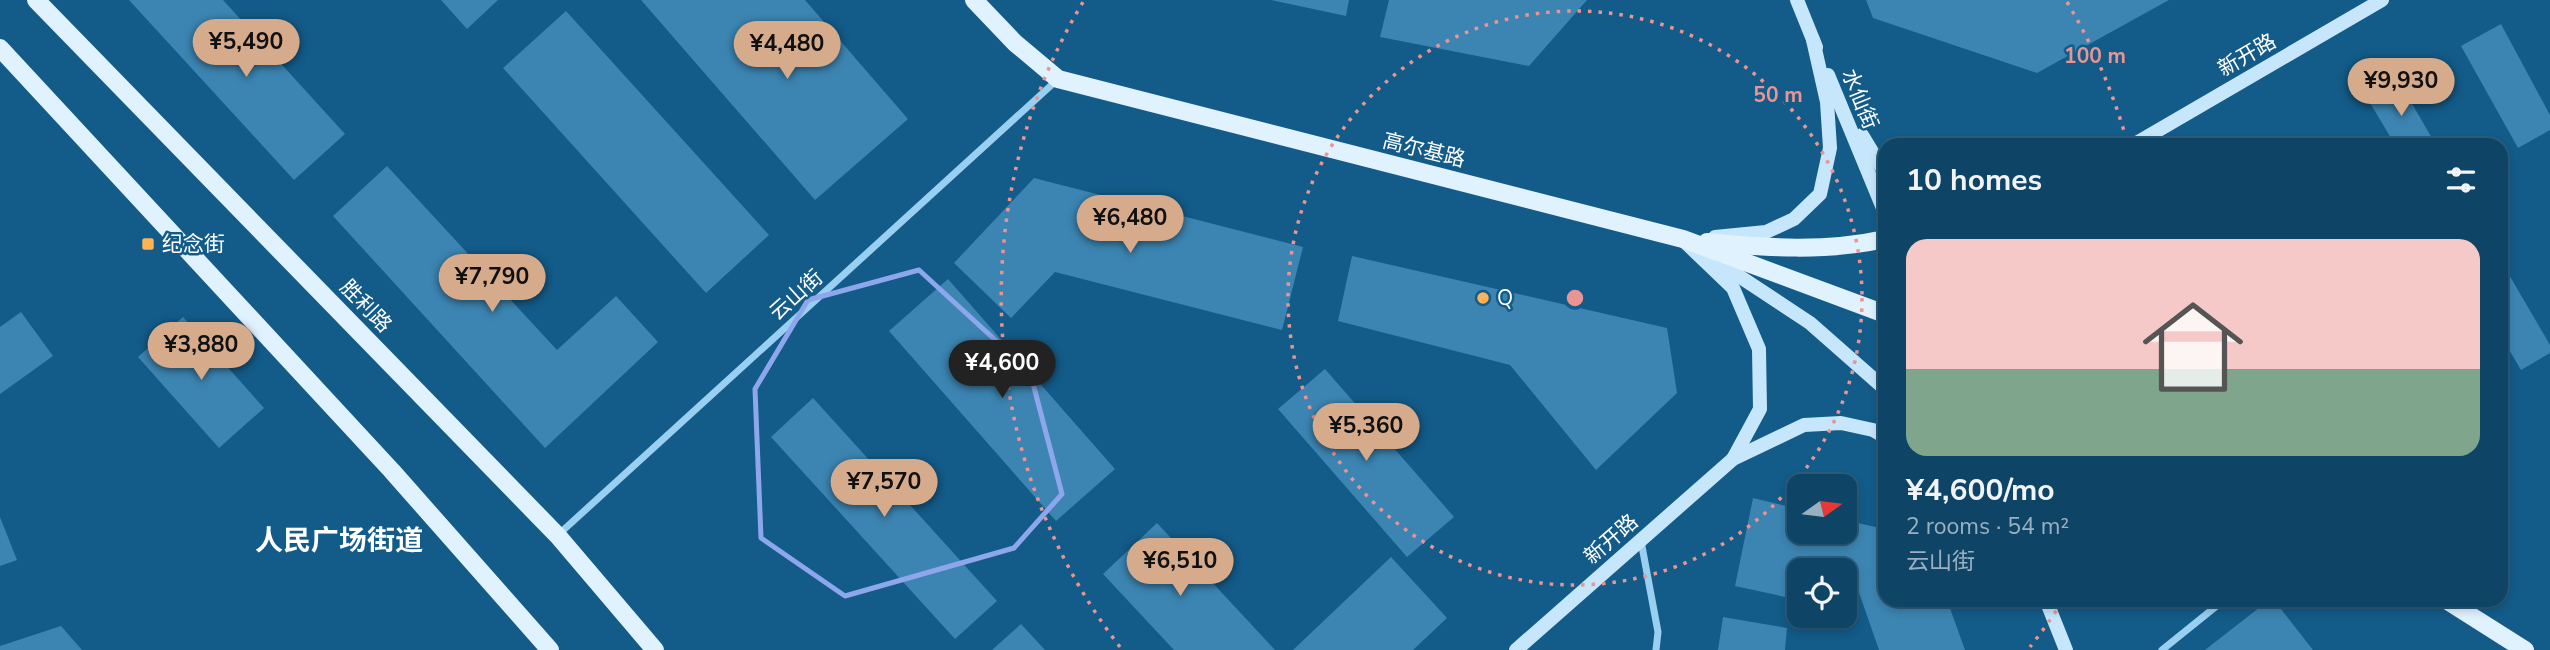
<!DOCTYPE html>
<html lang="en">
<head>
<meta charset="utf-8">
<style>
  :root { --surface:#0e4466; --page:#1c4e6f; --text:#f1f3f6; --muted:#9bb0bf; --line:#2e5c7a; --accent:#d6ab8b }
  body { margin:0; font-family:"Nunito Sans","Noto Sans SC",sans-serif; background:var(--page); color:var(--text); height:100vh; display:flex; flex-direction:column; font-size:26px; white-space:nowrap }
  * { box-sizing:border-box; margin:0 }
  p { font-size:23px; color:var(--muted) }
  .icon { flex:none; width:38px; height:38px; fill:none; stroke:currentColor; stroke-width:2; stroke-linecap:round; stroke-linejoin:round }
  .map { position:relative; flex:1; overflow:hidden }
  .side { position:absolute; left:1878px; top:138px; width:630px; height:469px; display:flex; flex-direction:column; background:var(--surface); border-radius:21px; box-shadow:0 4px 10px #0003,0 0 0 2px var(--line) }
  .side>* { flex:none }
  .needle { width:46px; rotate:76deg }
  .buttons { position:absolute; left:1787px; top:474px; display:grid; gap:14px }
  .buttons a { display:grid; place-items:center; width:70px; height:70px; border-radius:14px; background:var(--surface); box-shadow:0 4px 10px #0003,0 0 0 2px var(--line); font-size:35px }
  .price { position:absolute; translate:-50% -60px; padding:0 16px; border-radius:24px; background:var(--accent); color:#111; font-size:23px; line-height:46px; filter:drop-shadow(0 2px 4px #0008) }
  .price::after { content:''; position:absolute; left:50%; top:42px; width:21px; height:16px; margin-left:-10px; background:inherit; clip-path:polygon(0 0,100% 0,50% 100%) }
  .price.current { background:#222; color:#fff }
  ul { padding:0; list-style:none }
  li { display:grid; align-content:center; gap:14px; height:371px; padding:0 28px }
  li+li { border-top:2px solid var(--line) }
  li span { display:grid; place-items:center; height:217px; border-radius:21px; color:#555 }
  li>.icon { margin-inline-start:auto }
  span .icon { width:126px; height:126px; fill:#fffc; stroke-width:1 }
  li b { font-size:30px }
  h2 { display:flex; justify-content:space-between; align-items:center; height:84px; padding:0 28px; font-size:30px }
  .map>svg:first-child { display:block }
  .building { fill:#3c85b2 }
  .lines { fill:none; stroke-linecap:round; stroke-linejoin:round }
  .street { stroke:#99cff0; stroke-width:7 }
  .secondary { stroke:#c6e6fb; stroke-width:14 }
  .primary { stroke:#e1f2ff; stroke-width:18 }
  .marked { fill:none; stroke:#8ea6ec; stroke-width:5; stroke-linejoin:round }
  .ring { fill:none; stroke:#ea9494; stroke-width:3.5; stroke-dasharray:3.5 7 }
  .poi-dot { fill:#ffb157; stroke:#135b88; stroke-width:2.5 }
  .labels { text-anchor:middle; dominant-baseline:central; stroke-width:5; stroke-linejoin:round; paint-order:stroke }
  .street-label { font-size:21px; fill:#fff; stroke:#135b88 }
  .poi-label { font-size:21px; fill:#fff; stroke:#135b88; text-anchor:start }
  .district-label { font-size:28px; font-weight:bold; fill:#fff; stroke:#135b88 }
  .centre { fill:#ea9494; stroke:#135b88; stroke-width:3.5 }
  .ring-label { font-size:21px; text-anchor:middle; font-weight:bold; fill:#ea9494; stroke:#135b88; stroke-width:5; stroke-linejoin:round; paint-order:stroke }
</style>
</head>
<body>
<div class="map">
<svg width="2550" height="650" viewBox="0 0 2550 650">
  <rect width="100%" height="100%" fill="#135b88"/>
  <!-- building -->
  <g class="building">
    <polygon points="129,0 223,0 345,134 294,180"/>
    <polygon points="441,0 498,0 467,29"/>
    <polygon points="641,0 805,0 908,119 815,200"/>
    <polygon points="1271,0 1349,0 1346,16"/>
    <polygon points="1389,0 1587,0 1529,66 1380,37"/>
    <polygon points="1866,0 2169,0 2037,73 1873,18"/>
    <polygon points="566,11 769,235 706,293 503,68"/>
    <polygon points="2501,24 2550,115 2550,130 2518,148 2461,46"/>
    <polygon points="2400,83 2436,145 2395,145 2369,101"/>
    <polygon points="387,166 557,350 616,296 658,342 545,448 333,216"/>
    <polygon points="1034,178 1303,247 1282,330 1055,272 1011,318 954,263"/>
    <polygon points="1352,256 1667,328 1677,393 1596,470 1510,365 1338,321"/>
    <polygon points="2501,261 2550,345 2550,353 2521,370 2501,336"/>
    <polygon points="948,279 1115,469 1056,521 889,331"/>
    <polygon points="21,312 53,356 0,394 0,327"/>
    <polygon points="183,317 264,408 219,448 138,357"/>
    <polygon points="1325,369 1454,517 1407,557 1278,409"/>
    <polygon points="813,398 997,601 955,639 771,437"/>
    <polygon points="1753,498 1799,509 1799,532 1844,532 1844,520 1885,529 1885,600 1947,600 1965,650 1879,650 1856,584 1844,582 1844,570 1799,570 1799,600 1735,586"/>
    <polygon points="0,517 17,560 0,566"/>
    <polygon points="1157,523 1275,650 1174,650 1103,574"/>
    <polygon points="1391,557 1447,618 1413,650 1293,650"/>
    <polygon points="2269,600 2274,600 2313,650 2205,650"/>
    <polygon points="1723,617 1787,628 1785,650 1718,650"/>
    <polygon points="1021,624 1045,650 992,650"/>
    <polygon points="61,626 82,650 0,650 0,646"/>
  </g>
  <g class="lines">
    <!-- street -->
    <g class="street">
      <polyline points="559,534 1057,80"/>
      <polyline points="1641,541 1658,632 1656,650"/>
      <polyline points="2162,650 2224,600"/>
    </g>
    <!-- secondary -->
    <g class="secondary">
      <polyline points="1797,0 1816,47"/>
      <polyline points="1828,75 1885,213"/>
      <polyline points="1862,135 1885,173"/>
      <polyline points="2133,145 2382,0"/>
      <polyline points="1715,237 1766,232 1794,219 1820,194 1830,148 1827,102 1813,40"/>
      <polyline points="1684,241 1733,288 1759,349 1760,409 1733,459"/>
      <polyline points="1710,257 1810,323 1885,389"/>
      <polyline points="2046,600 2066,650"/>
      <polyline points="1516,650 1733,459 1804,425 1841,423 1873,430 1885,437"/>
    </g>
    <!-- primary -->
    <g class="primary">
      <polyline points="36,0 558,536 655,650"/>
      <polyline points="974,0 1015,43 1058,79 1683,239 1885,314"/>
      <polyline points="0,48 392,471 550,650"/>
      <path d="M 1707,242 C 1767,248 1826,252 1885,239"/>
      <polyline points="2446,600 2525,650"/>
    </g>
  </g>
  <!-- marked area -->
  <path class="marked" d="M 919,270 L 1030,372 L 1062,494 L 1014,548 L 845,596 L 761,538 L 755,389 L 808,300 Z"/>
  <!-- distance rings -->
  <g class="ring">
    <circle cx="1575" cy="298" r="287"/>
    <path d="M2062 602A574 574 0 0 1 2030 647M1120 647A574 574 0 0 1 1083 2M2067 2A574 574 0 0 1 2128 145"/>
  </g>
  <!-- markers -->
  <g class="poi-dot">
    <rect x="141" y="237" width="14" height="14" rx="3.5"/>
    <circle cx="1483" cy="298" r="7"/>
  </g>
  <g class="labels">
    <!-- street labels -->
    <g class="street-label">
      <text transform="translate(2247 55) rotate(-30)">新开路</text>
      <text transform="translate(1860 99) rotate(68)">水仙街</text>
      <text transform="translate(1424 150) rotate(14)">高尔基路</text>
      <text transform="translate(796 295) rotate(-42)">云山街</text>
      <text transform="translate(366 306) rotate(46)">胜利路</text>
      <text transform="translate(1611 539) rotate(-41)">新开路</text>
    </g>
    <!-- poi labels -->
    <g class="poi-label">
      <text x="162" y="244">纪念街</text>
      <text x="1497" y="298">Q</text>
    </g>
    <!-- district labels -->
    <g class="district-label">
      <text x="339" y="541">人民广场街道</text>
    </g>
  </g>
  <circle cx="1575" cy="298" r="10" class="centre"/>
  <g class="ring-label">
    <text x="2095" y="63">100 m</text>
    <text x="1778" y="102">50 m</text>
  </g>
</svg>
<div class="buttons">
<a><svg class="needle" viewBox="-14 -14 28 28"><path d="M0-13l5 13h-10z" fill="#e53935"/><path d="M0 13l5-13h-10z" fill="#9bb0bf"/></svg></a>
<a><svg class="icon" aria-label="locate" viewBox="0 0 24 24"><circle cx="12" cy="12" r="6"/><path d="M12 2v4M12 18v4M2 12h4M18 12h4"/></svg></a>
</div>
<b class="price" style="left:246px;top:79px">¥5,490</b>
<b class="price" style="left:787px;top:81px">¥4,480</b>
<b class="price" style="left:2401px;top:118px">¥9,930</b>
<b class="price" style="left:1130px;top:255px">¥6,480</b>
<b class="price" style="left:492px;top:314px">¥7,790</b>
<b class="price" style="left:201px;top:382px">¥3,880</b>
<b class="price current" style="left:1002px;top:400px">¥4,600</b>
<b class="price" style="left:1366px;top:463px">¥5,360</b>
<b class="price" style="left:884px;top:519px">¥7,570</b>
<b class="price" style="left:1180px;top:598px">¥6,510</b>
<section class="side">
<h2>10 homes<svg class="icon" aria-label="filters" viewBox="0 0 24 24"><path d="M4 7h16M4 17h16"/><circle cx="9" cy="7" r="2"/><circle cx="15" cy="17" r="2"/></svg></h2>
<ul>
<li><span style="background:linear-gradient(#f6c9c9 60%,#7fa58c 0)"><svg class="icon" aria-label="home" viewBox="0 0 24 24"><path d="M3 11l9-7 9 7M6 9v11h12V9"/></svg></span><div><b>¥4,600/mo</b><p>2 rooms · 54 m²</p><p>云山街</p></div></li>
</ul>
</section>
</div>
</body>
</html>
